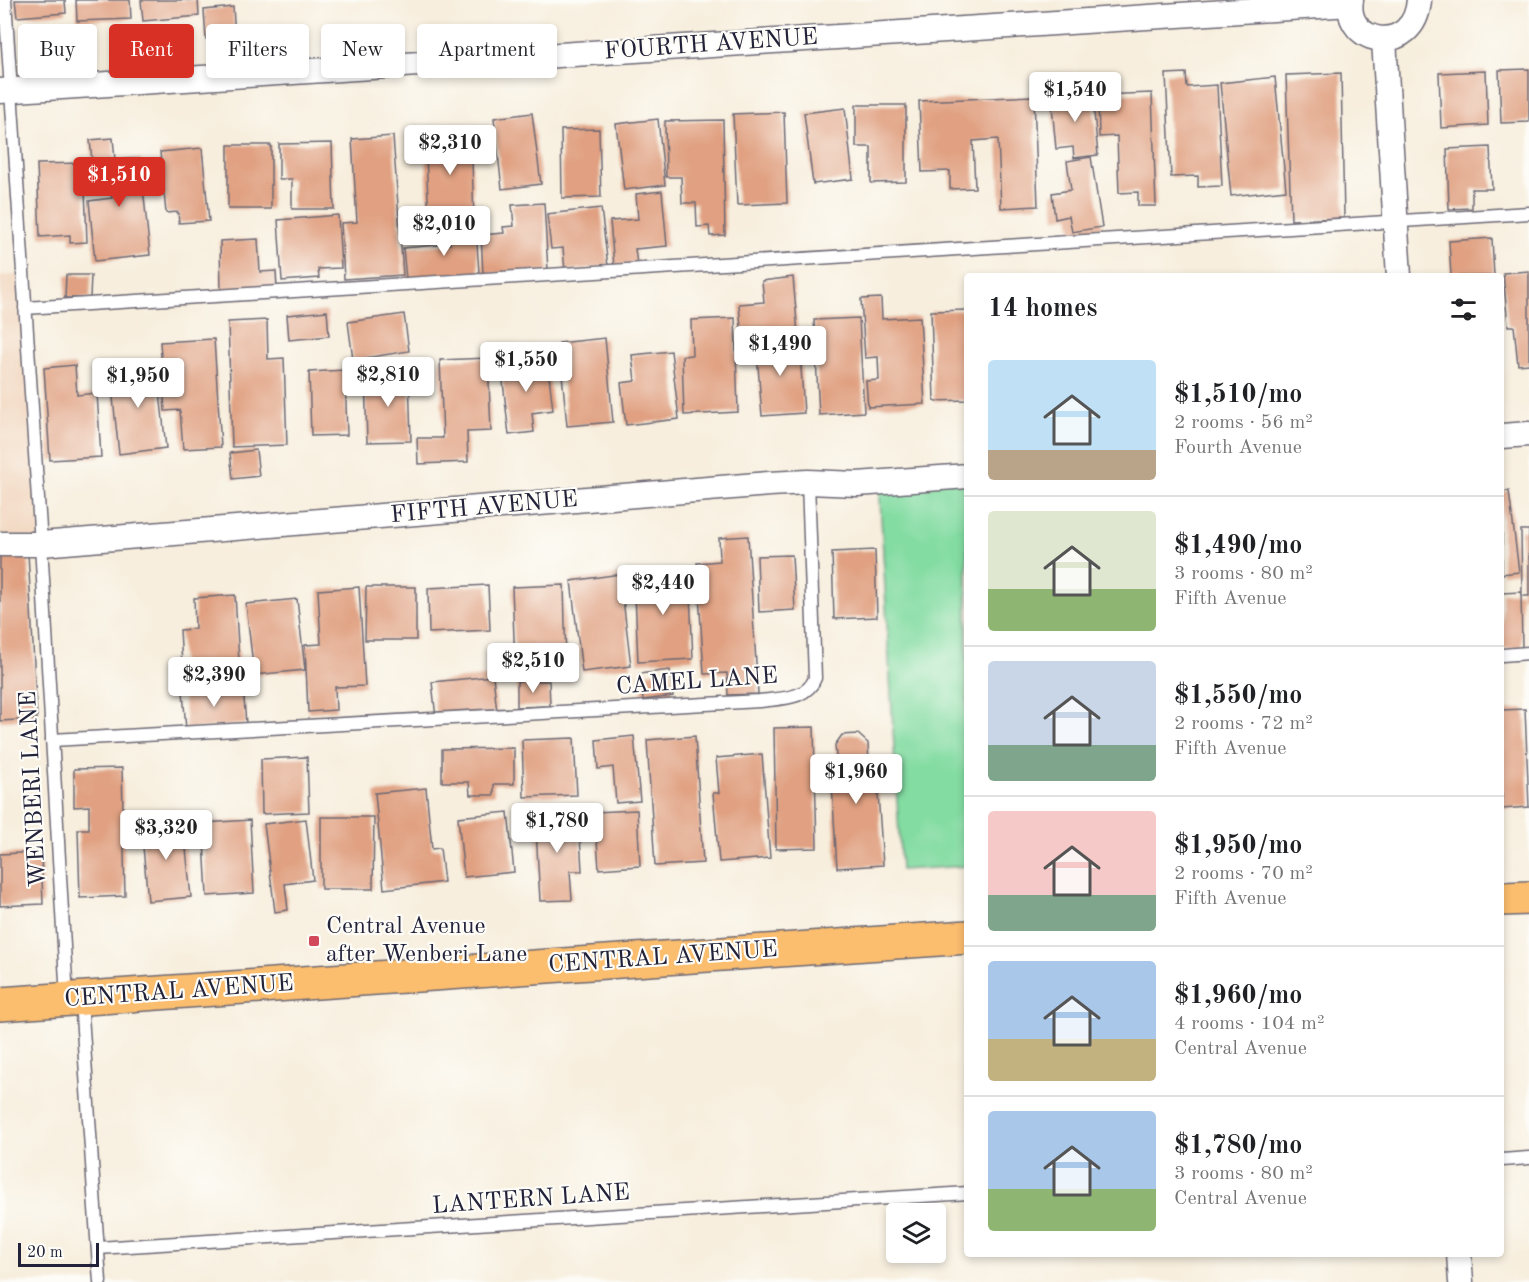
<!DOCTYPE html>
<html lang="en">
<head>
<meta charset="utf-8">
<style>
  :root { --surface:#fff; --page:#f6f6f6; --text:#202124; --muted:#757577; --line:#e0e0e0; --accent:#d93025 }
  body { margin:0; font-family:"Old Standard TT",serif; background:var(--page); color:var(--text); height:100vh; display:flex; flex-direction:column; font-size:22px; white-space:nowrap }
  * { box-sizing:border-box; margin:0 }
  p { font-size:20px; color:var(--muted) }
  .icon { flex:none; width:33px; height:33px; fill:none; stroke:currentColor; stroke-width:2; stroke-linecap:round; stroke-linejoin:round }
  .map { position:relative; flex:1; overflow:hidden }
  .sheet { position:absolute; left:964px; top:273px; width:540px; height:984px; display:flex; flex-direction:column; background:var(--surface); border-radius:6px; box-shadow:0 3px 9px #0003 }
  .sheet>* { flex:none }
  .guide { position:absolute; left:18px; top:24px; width:570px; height:54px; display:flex; gap:12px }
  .buttons { position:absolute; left:886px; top:1203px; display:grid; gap:12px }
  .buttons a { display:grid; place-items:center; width:60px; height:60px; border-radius:6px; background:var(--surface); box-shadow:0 3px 9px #0003; font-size:30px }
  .scale { position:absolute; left:18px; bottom:15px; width:81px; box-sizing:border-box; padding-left:6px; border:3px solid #22223b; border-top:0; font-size:16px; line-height:21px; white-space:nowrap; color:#22223b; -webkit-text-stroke:4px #fdfcf7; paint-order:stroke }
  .price { position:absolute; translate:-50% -51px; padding:0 14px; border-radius:6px; background:#fff; color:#222; font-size:20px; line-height:39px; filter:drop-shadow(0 2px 3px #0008) }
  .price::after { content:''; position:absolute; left:50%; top:36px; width:18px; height:14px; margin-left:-9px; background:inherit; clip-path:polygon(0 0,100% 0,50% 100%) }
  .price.selected { background:var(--accent); color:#fff }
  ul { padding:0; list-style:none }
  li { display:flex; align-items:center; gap:18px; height:150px; padding:0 24px }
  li+li { border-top:2px solid var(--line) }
  li span { display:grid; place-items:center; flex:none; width:168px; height:120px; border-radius:6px; color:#555 }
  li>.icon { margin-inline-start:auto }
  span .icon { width:72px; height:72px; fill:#fffc; stroke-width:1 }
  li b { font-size:26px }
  h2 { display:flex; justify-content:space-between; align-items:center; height:72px; padding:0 24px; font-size:26px }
  .tag { padding:0 21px; border-radius:6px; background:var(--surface); box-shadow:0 3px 9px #0003; font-size:21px; line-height:54px }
  .tag.selected { background:var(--accent); color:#fff }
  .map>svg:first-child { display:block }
  .built { fill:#f1d5bd }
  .green { fill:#83dca2; stroke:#527f6e; stroke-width:1.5 }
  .building { fill:#e0a081 }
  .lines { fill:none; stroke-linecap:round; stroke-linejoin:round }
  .service-casing { stroke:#6d6974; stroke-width:15 }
  .minor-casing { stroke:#6d6974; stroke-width:27 }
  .primary-casing { stroke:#6d6974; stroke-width:36 }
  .service { stroke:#fff; stroke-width:12 }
  .minor { stroke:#fff; stroke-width:24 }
  .primary { stroke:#fbbd6e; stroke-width:33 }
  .poi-dot { fill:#d1495b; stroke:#fdfcf7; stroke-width:2 }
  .labels { text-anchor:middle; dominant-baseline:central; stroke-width:4.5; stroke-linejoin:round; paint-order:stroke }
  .street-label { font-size:24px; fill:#22223b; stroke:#fdfcf7 }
  .poi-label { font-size:24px; fill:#22223b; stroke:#fdfcf7; text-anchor:start }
</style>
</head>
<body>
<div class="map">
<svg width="1529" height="1282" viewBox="0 0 1529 1282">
  <rect width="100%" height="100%" fill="#fdfcf7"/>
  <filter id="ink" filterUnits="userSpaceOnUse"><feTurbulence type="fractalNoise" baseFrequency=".0167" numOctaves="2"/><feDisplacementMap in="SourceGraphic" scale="12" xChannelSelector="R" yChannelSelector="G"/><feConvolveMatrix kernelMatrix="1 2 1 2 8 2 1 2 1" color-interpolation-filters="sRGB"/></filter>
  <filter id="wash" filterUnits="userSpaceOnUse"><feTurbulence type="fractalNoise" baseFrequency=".008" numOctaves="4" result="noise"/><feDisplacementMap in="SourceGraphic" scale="24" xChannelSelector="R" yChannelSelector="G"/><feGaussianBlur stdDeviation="1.35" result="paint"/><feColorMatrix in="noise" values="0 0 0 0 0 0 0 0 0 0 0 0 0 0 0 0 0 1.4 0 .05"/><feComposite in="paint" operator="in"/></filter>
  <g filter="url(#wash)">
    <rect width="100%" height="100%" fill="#f7eedd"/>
    <!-- built -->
    <polygon class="built" points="23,274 41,544 0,544 0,276"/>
    <!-- green -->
    <polygon class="green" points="967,476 967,866 901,870 879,482"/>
    <g id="blocks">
      <!-- building -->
      <g class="building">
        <polygon points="15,0 65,0 66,13 17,17"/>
        <polygon points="76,0 130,0 131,19 77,21"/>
        <polygon points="141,0 198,0 199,16 143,21"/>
        <polygon points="233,7 235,36 206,39 204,10"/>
        <polygon points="1529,69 1529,122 1501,123 1499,70"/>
        <polygon points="1486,71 1488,125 1441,128 1439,73"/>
        <polygon points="1186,73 1187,87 1217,85 1222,186 1198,187 1198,176 1171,177 1166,74"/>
        <polygon points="1341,73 1344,218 1291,220 1286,75"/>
        <polygon points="1275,77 1286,190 1231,196 1220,83"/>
        <polygon points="1092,91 1098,155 1074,158 1073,147 1056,149 1051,95"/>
        <polygon points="1152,93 1156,206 1138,206 1138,192 1119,193 1117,136 1099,137 1098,95"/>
        <polygon points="1034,96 1038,206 1001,208 998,139 973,141 975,188 950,189 950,171 922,172 919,101"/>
        <polygon points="856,105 906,105 906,182 871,183 871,147 856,147"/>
        <polygon points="845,108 853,179 813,184 804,113"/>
        <polygon points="784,112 787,203 737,205 733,114"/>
        <polygon points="532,113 541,184 502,189 494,118"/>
        <polygon points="658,119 665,185 624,190 616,124"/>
        <polygon points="723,120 725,235 710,236 709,226 697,227 696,203 682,203 681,177 666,177 665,121"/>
        <polygon points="599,129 601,197 562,198 561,130"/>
        <polygon points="471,132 474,219 429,221 425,134"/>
        <polygon points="393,136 403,275 344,279 341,223 357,222 352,139"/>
        <polygon points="113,138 115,160 140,158 150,255 95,261 89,201 112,198 108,160 92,161 90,140"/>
        <polygon points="332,143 334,209 292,209 292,179 279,179 279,144"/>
        <rect x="228" y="145" width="43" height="64"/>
        <polygon points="1490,147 1492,189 1472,189 1472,208 1449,209 1447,149"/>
        <polygon points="202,148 209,221 179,223 178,212 166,213 160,152"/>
        <polygon points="1091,157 1102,227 1072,232 1069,216 1055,219 1052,193 1071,190 1067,161"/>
        <polygon points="84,163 87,242 70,243 70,235 40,237 37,164"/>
        <polygon points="662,191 667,246 635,249 637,264 614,266 610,221 638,219 636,194"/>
        <polygon points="544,203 548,271 483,274 481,235 504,233 503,227 514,226 512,205"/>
        <polygon points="601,208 608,266 565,271 563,248 551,249 547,214"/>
        <polygon points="338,215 341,268 318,269 319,278 282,281 278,220"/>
        <polygon points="476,228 479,273 406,279 403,248 450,244 449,230"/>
        <polygon points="1492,238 1494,276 1451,276 1449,241"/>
        <polygon points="258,239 260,272 276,271 277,289 221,291 220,241"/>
        <polygon points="1529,271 1529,364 1518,365 1514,326 1508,326 1503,273"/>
        <polygon points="66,275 91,275 90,298 65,298"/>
        <polygon points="793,277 798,334 742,340 739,304 764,302 762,281"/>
        <polygon points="881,298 882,319 920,317 925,404 868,407 866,381 879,380 878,357 865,358 861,299"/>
        <polygon points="968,310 968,400 934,401 931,311"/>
        <polygon points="327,311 329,336 289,340 287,315"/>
        <polygon points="404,314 409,351 353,360 348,322"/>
        <polygon points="735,318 738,412 684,415 682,356 692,355 691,320"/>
        <polygon points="859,318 864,412 819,415 814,320"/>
        <polygon points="267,320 268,359 284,358 287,445 232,447 228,322"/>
        <polygon points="799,337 804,413 762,416 756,341"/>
        <polygon points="605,338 613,422 567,426 559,343"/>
        <polygon points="214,339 221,447 183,449 180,410 165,411 160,342"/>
        <polygon points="671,351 679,419 626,425 621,383 635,381 632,355"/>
        <polygon points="488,358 491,431 467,432 468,462 418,464 417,438 443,438 440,360"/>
        <polygon points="547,359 553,410 532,413 534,432 509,435 501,364"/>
        <polygon points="75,365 77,395 97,393 101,457 50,460 44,368"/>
        <polygon points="157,365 166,448 119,454 110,370"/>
        <polygon points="345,370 347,435 311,436 309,372"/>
        <polygon points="409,375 411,441 367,442 365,376"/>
        <polygon points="256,450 259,476 233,479 230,453"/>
        <polygon points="1509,491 1519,572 1502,574 1502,492"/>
        <polygon points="1521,530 1529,530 1529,596 1522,596"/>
        <polygon points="748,536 758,694 728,695 727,673 704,674 697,563 720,561 719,538"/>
        <polygon points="875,550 877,617 834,619 832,552"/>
        <polygon points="28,553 37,719 0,721 0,555"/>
        <polygon points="792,555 795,610 759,612 757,556"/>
        <polygon points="689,571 693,659 638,662 634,573"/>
        <polygon points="620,574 631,666 582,672 571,581"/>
        <polygon points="488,585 490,630 429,633 428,588"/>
        <polygon points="564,585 566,663 515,664 512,587"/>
        <polygon points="359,587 365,686 335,687 336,710 308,712 305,645 321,644 318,590"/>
        <polygon points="366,587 416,587 416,640 365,640"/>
        <polygon points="1521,592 1522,648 1502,649 1502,593"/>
        <polygon points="235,595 240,677 183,681 180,630 195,629 194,598"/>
        <polygon points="297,599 305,670 254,675 246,604"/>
        <polygon points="670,670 673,696 643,700 639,674"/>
        <polygon points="493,676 497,712 436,718 432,682"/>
        <polygon points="517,681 549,681 550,706 517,707"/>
        <polygon points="243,686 246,724 186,730 183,691"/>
        <polygon points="1525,709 1529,807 1502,809 1502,710"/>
        <polygon points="814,727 817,848 776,849 774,728"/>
        <polygon points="858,734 868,743 869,764 876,764 883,865 837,868 831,768 837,767 835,745 842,735"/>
        <polygon points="634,736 640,801 616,803 613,767 598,769 596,740"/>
        <polygon points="695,736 703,863 655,866 647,740"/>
        <polygon points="574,738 577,795 524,797 522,740"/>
        <polygon points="514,748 514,784 494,784 494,795 470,795 469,782 442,782 442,749"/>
        <polygon points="762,754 770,858 719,862 713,793 719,793 716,758"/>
        <polygon points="307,757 309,812 262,814 261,759"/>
        <polygon points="122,768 125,896 80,898 78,829 89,829 89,806 74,807 74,769"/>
        <polygon points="426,788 432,849 440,848 444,882 384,889 375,793"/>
        <polygon points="637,810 640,866 599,869 595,812"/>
        <polygon points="563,811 564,818 579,818 582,871 570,871 572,900 540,901 535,813"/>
        <polygon points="508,812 514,872 464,877 458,817"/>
        <polygon points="321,817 374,817 373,889 321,889"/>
        <polygon points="306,819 313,880 285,884 288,910 275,912 264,824"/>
        <polygon points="183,820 191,897 148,901 141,825"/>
        <polygon points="250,820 254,893 207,896 203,823"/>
        <polygon points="41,852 43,904 0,906 0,854"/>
      </g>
    </g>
  </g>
  <g filter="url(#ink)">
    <use href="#blocks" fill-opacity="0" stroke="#6d6974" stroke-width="1.5"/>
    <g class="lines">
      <!-- service casing -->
      <g class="service-casing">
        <g id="service">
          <polyline points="5,0 41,544 67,999"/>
          <polyline points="25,308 1529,213"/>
          <polyline points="1502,655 1529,653"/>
          <path d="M 52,740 L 760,701 C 780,698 807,700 815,678 L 808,482"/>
          <polyline points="81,1000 100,1282"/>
          <polyline points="1502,1160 1529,1158"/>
          <polyline points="98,1248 968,1193"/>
        </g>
      </g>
      <!-- minor casing -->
      <g class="minor-casing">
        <g id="minor">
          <path d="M 1351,0 C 1343,46 1415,57 1419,0"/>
          <polyline points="1384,40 1399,276"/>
          <polyline points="0,91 1350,4"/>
          <polyline points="1502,436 1529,434"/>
          <polyline points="0,544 41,544 769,484 808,482 857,484 968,476"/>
          <polyline points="1459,1254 1461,1282"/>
        </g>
      </g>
      <!-- primary casing -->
      <g class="primary-casing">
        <g id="primary">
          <polyline points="1502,899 1529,898"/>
          <polyline points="0,1004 968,937"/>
        </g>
      </g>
      <!-- service -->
      <use href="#service" class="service"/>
      <!-- minor -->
      <use href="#minor" class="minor"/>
      <!-- primary -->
      <use href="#primary" class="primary"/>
    </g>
  </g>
  <!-- markers -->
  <rect class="poi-dot" x="308" y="935" width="12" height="12" rx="3"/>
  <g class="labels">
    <!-- street labels -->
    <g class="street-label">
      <text transform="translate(711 45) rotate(-4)">FOURTH AVENUE</text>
      <text transform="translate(484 508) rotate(-5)">FIFTH AVENUE</text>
      <text transform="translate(697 682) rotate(-4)">CAMEL LANE</text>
      <text transform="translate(34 789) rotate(-93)">WENBERI LANE</text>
      <text transform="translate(663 958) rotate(-4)">CENTRAL AVENUE</text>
      <text transform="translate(179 992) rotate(-4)">CENTRAL AVENUE</text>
      <text transform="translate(531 1200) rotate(-4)">LANTERN LANE</text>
    </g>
    <!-- poi labels -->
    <g class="poi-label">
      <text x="326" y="927">Central Avenue<tspan x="326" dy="28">after Wenberi Lane</tspan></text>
    </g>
  </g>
</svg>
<div class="buttons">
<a><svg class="icon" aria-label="layers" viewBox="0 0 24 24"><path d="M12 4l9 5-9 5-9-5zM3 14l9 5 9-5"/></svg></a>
</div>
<div class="scale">20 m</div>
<b class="price" style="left:1075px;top:123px">$1,540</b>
<b class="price" style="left:450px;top:176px">$2,310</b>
<b class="price selected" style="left:119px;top:208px">$1,510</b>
<b class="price" style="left:444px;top:257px">$2,010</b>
<b class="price" style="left:780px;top:377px">$1,490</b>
<b class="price" style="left:526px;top:393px">$1,550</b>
<b class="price" style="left:388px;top:408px">$2,810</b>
<b class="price" style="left:138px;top:409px">$1,950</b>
<b class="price" style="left:663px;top:616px">$2,440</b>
<b class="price" style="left:533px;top:694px">$2,510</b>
<b class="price" style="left:214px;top:708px">$2,390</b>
<b class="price" style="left:856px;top:805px">$1,960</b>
<b class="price" style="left:557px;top:854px">$1,780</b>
<b class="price" style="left:166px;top:861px">$3,320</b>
<div class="guide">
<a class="tag">Buy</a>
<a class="tag selected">Rent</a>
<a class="tag">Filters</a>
<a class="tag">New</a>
<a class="tag">Apartment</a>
</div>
<section class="sheet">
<h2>14 homes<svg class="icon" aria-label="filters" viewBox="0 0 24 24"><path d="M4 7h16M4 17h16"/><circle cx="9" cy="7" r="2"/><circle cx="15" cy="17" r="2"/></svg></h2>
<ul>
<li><span style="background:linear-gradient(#bfe0f5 75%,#b9a48a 0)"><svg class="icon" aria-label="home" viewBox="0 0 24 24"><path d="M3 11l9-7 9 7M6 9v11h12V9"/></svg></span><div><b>$1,510/mo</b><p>2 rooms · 56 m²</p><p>Fourth Avenue</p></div></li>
<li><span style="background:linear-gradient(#dfe7d0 65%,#8fb573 0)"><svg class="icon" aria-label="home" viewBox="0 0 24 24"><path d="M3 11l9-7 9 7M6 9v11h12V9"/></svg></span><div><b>$1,490/mo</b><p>3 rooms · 80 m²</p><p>Fifth Avenue</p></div></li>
<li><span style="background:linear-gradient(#c9d6e8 70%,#7fa58c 0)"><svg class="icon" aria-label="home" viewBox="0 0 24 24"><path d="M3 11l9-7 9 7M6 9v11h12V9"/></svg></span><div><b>$1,550/mo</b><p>2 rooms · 72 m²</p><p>Fifth Avenue</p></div></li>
<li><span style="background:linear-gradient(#f6c9c9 70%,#7fa58c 0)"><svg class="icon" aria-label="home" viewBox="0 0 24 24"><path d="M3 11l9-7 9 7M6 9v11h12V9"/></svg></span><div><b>$1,950/mo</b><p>2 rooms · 70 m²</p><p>Fifth Avenue</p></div></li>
<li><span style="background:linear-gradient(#a9c7e8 65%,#c2b280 0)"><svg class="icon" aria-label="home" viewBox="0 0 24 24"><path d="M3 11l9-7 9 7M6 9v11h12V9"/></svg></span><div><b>$1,960/mo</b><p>4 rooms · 104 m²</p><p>Central Avenue</p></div></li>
<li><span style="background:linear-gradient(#a9c7e8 65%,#8fb573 0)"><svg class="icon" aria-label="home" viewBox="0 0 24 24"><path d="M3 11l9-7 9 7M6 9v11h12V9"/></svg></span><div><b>$1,780/mo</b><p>3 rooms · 80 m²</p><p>Central Avenue</p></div></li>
</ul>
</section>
</div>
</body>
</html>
